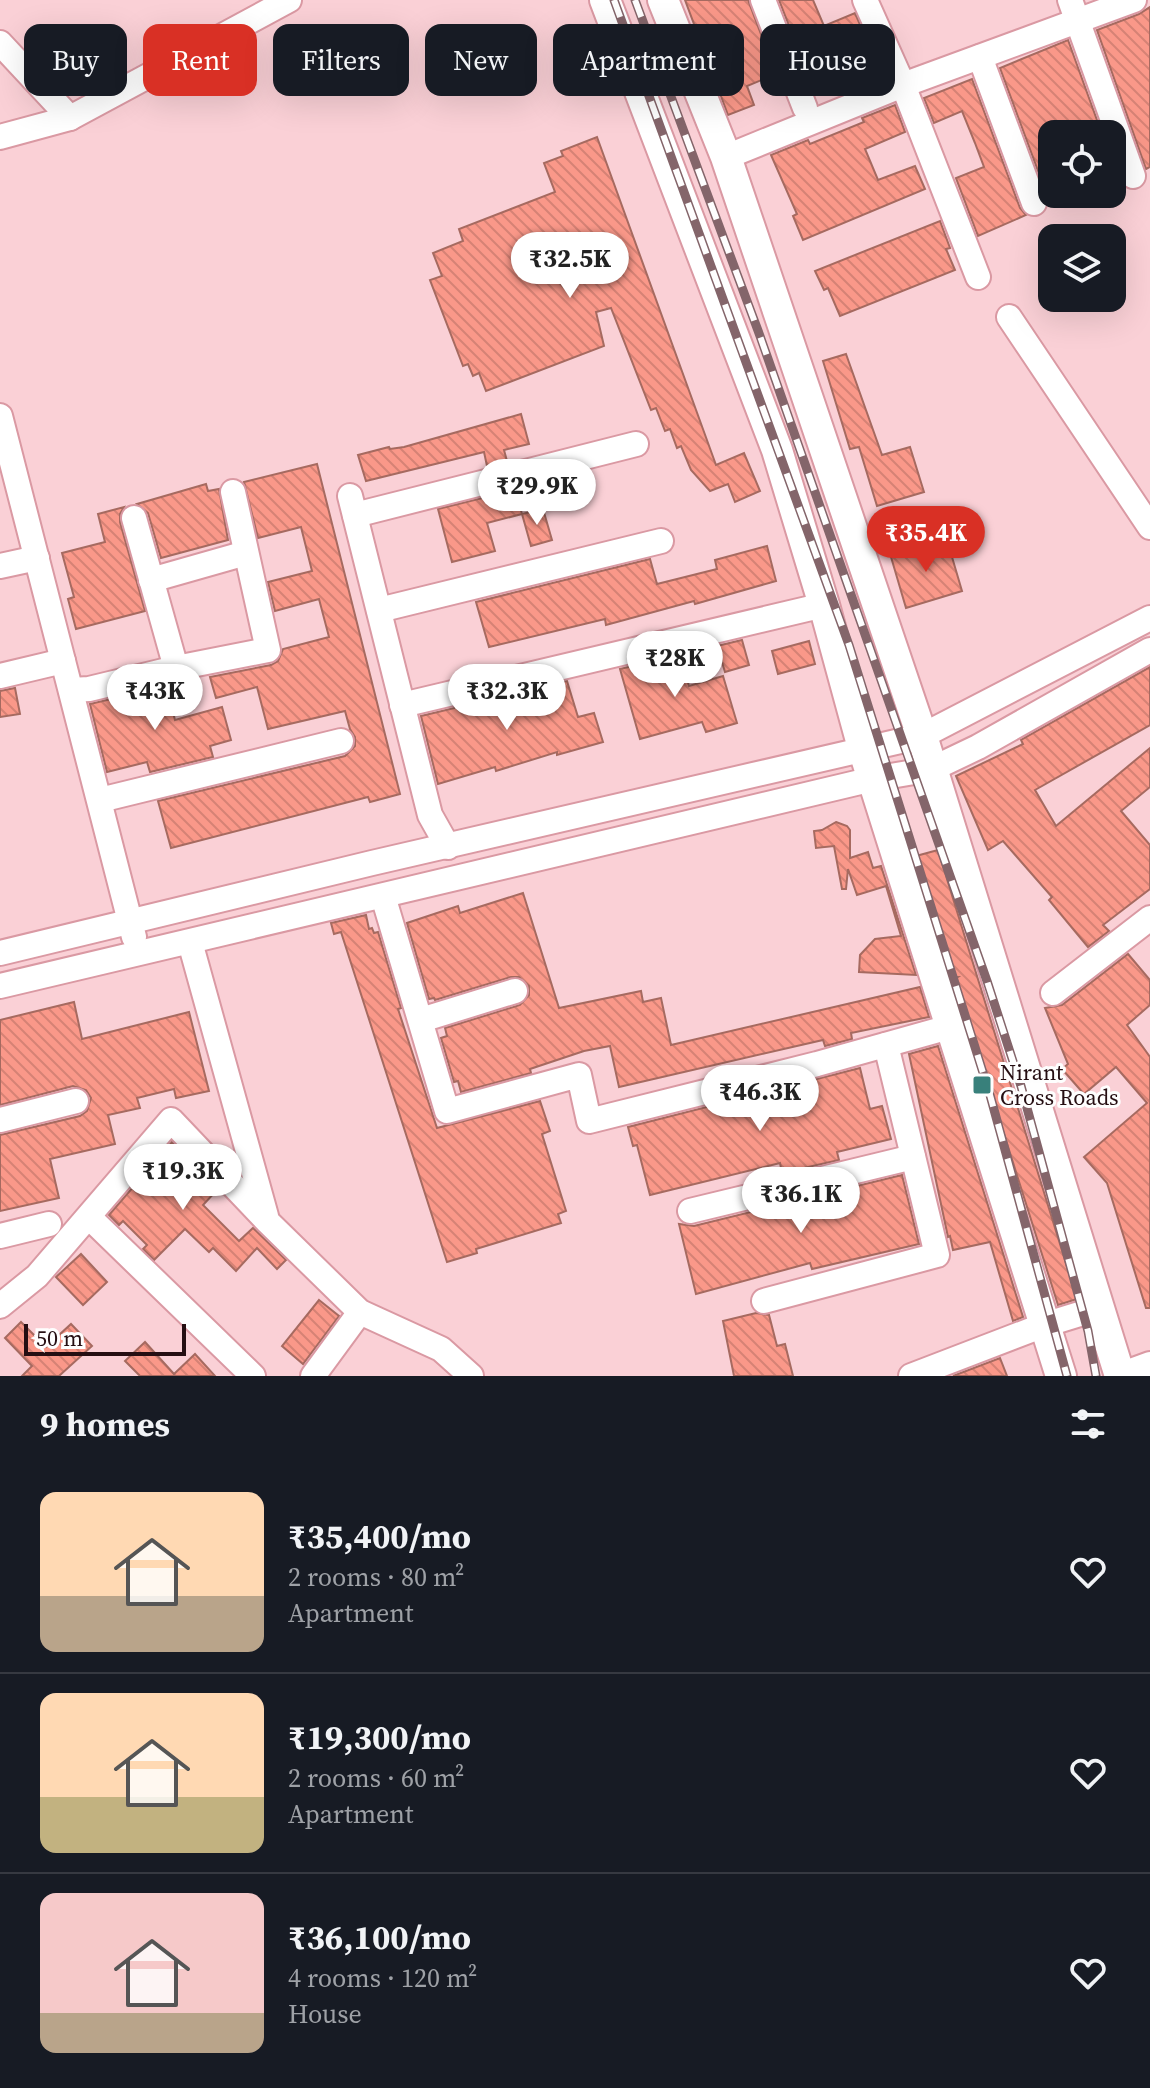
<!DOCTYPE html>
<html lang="en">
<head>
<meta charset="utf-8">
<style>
  :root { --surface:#171b24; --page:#20242c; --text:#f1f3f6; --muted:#9ea1a6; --line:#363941; --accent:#d93025 }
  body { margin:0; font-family:"Source Serif 4",serif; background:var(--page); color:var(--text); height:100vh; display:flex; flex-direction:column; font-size:30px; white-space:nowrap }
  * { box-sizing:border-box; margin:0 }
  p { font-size:26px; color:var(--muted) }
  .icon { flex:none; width:44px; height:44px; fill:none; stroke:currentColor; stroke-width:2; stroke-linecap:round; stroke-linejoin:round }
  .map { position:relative; height:1376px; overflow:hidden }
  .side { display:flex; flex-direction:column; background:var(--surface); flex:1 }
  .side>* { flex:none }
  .hud { position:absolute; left:24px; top:24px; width:1102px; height:72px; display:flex; gap:16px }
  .buttons { position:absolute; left:1038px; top:120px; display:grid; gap:16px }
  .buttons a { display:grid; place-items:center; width:88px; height:88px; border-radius:16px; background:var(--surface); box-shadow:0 8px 32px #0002; font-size:40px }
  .scale { position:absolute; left:24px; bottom:20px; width:162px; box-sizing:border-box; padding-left:8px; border:4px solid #250e12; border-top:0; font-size:22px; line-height:28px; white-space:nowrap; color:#250e12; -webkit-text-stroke:6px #fefefe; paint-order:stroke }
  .price { position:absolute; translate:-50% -68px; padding:0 18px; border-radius:28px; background:#fff; color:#222; font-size:26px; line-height:52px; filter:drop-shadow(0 2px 4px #0008) }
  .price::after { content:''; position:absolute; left:50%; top:48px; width:24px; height:18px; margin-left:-12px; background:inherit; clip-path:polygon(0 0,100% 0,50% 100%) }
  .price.active { background:var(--accent); color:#fff }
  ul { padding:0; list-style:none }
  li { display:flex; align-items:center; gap:24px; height:200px; padding:0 40px }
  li+li { border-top:2px solid var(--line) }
  li span { display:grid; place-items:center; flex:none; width:224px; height:160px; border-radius:16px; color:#555 }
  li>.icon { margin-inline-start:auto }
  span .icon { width:96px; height:96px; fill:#fffc; stroke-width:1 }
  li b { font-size:34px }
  h2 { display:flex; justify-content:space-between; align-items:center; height:96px; padding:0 40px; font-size:34px }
  .chip { padding:0 28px; border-radius:16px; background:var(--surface); box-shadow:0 8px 32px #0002; font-size:28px; line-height:72px }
  .chip.active { background:var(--accent); color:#fff }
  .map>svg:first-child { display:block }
  .building { fill:url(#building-back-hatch); stroke:#a66a60; stroke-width:2 }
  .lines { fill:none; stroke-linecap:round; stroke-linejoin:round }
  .minor-casing { stroke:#da99a3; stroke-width:28 }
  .major-casing { stroke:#da99a3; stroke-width:34 }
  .minor { stroke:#fff; stroke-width:24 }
  .major { stroke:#fff; stroke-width:30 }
  .rail-casing { stroke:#84656a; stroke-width:9 }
  .rail { stroke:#fefefe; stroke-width:6; stroke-dasharray:18; stroke-linecap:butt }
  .poi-dot { fill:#38807b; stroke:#fefefe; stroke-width:3 }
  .labels { text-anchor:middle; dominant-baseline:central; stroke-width:6; stroke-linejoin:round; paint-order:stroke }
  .poi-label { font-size:22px; fill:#250e12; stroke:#fefefe; text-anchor:start }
</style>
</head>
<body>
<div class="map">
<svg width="1150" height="1376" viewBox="0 0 1150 1376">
  <defs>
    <pattern id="building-back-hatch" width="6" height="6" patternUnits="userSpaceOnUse" patternTransform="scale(2)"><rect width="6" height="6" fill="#fa9889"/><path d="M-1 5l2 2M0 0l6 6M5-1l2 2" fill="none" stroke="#d68275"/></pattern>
  </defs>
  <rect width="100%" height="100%" fill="#fad0d6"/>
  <!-- building -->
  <g class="building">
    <polygon points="685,0 748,0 776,74 747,86 754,105 728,115"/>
    <polygon points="779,0 813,0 824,26 855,13 876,62 847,73 836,46 802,59"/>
    <polygon points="1150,7 1150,167 1146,169 1097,30 1139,14"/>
    <polygon points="1068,40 1102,134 1052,134 1052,205 1049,206 1048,198 1000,68"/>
    <polygon points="972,79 1020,208 1026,215 978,236 956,178 984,167 975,143 962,111 934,123 924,98"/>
    <polygon points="895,105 905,132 865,149 878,180 915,166 925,189 803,240 793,216 797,214 771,155 808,140 810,144 864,122 862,118"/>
    <polygon points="597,137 716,465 744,453 760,491 735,502 728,484 710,491 691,470 681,446 677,448 670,429 665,431 656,408 651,410 611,308 596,312 604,346 486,391 479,373 473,376 468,364 463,366 430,280 442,276 433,253 463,241 459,229 555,192 544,163 563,156 561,151"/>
    <polygon points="940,221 950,248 946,249 955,270 840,316 828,288 824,290 815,271"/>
    <polygon points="846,354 882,455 910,447 924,492 877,506 859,447 850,449 823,361"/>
    <polygon points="521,414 529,444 504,450 507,461 487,466 484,452 366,481 358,455 389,447 390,449 404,447"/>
    <polygon points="317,464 400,794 370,802 368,797 171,848 158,801 345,756 355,746 355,737 350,729 345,711 268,729 257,687 216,698 210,677 271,665 278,661 283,649 329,637 319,599 275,611 268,582 312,571 301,527 258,538 244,482"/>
    <polygon points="206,484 208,491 219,489 228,540 161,558 148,513 137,504"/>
    <polygon points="515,490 522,514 487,523 495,551 452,562 438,509"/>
    <polygon points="124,507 120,514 120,522 145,611 76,629 68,599 74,597 62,553 105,542 98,514"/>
    <polygon points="543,509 552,540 531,546 522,514"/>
    <polygon points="947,540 962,591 906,608 891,557"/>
    <polygon points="767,546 776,581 695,604 694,601 606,625 605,619 489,647 476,602 650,559 657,584 717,569 715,560"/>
    <polygon points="742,640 749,665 725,672 717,646"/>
    <polygon points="809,641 815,664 778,674 772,651"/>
    <polygon points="680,655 689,686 723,676 737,723 706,732 702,722 640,739 620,669"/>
    <polygon points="1150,667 1150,725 1035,790 1056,826 1150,748 1150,787 1121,811 1150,845 1150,889 1103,925 1109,931 1088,947 1049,900 1052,897 1003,841 988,850 956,776 1023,744 1021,740"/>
    <polygon points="567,681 578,717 594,713 603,742 557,755 557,752 496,771 495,767 438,784 421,716"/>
    <polygon points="166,686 175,720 222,707 231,740 210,746 213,757 150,772 147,762 107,772 90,704"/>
    <polygon points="15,688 20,714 0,717 0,691"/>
    <polygon points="836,822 847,826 850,830 850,858 868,852 873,868 881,866 916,975 859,972 860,955 875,939 901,936 886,886 857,895 848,869 846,889 842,889 834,846 816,848 814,831 822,830"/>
    <polygon points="938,850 1077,1299 1058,1305 955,979 958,977 954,977 916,856"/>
    <polygon points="523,893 559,1008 641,991 643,1002 661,998 671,1045 920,987 929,1017 851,1033 852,1039 825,1046 823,1040 619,1087 610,1046 584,1051 530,1069 531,1073 461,1092 458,1081 454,1082 441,1038 447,1036 445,1028 520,1005 529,995 529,986 519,977 511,977 435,1000 434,998 429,999 407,923 458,906 460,913"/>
    <polygon points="366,915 369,929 372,928 374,933 378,932 401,1008 398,1009 437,1128 540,1101 550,1131 542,1134 566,1211 558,1214 561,1223 476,1249 477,1253 447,1262 341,932 334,934 331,923"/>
    <polygon points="1128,954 1150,980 1150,1005 1127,1025 1150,1057 1150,1308 1146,1308 1107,1183 1084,1157 1147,1103 1116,1067 1084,1094 1062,1069 1068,1064 1045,1008 1062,1005"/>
    <polygon points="74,1002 82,1039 189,1012 209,1091 176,1098 174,1089 137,1098 140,1108 108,1115 115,1144 50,1159 59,1198 0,1211 0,1135 80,1116 87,1111 91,1098 86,1090 73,1086 0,1105 0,1020"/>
    <polygon points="938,1046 1023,1317 1013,1321 990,1242 953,1250 950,1236 948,1237 909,1054"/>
    <polygon points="860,1068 870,1109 882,1106 891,1139 837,1152 839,1160 782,1173 780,1163 650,1195 637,1145 633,1146 628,1127"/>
    <polygon points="172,1142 217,1190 203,1205 239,1241 253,1228 286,1260 277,1269 257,1248 236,1271 213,1248 209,1252 185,1229 154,1260 143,1249 147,1245 123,1221 119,1225 109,1215"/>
    <polygon points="902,1175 919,1244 812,1269 810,1263 696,1294 679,1224 694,1226"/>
    <polygon points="81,1254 107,1282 83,1305 56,1277"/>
    <polygon points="319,1300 339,1316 303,1364 282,1346"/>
    <polygon points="756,1313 769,1315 777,1346 785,1344 793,1376 734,1376 723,1321"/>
    <polygon points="21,1322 46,1347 71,1324 92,1346 59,1376 22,1376 32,1366 5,1338"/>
    <polygon points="145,1342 174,1374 195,1354 215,1376 140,1376 125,1361"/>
    <polygon points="1000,1358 1007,1376 953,1376"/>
  </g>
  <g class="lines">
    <!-- minor casing -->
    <g class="minor-casing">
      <g id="minor">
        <polyline points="763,0 805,108"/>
        <polyline points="865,0 903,85 978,277"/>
        <polyline points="1070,0 1133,176"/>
        <polyline points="0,43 70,118"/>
        <polyline points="980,57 1034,203"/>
        <polyline points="0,137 70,118 289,0"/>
        <polyline points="726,157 903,85 1134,0"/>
        <polyline points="1009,317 1150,527"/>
        <polyline points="0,416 134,937"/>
        <polyline points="350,496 430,815 448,847"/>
        <polyline points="355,515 636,444"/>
        <polyline points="134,518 176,668"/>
        <polyline points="0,566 37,558"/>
        <polyline points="151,580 246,553"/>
        <polyline points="379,610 661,541"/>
        <polyline points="0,676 63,661"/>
        <polyline points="71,690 89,689 176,668 268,650 233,492"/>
        <polyline points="402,705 824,605"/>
        <polyline points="100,800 341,741"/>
        <polyline points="383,896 447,1111 579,1075 589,1121 817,1064 953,1026"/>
        <polyline points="190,942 266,1216"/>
        <polyline points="0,953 372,863 922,736 1150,618"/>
        <polyline points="0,986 873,779 932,769 978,747 1150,650"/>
        <polyline points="1053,993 1150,918"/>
        <polyline points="421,1020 515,991"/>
        <polyline points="0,1120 76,1101"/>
        <polyline points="690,1211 913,1157"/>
        <polyline points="89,1217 253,1376"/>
        <polyline points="0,1236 49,1224"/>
        <polyline points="764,1301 937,1255 886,1045"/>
        <polyline points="0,1306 37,1276 171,1120 268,1222 360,1312 441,1349 471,1376"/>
        <polyline points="1120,1375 1150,1364"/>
        <polyline points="313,1376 360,1312"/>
        <polyline points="911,1376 1044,1325 1099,1308"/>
      </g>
    </g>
    <!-- major casing -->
    <g class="major-casing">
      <g id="major">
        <polyline points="605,0 777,450 824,605 863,748 1061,1376"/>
        <polyline points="663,0 726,157 922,736 1120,1376"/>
      </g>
    </g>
    <!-- minor -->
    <use href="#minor" class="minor"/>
    <!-- major -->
    <use href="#major" class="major"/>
    <!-- rail casing -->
    <g class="rail-casing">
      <g id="rail">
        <polyline points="614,0 849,645 990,1095 1067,1376"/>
        <polyline points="635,0 760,336 987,981 1021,1086 1088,1331 1096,1376"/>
      </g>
    </g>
    <!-- rail -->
    <use href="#rail" class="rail"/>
  </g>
  <!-- markers -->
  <rect class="poi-dot" x="972" y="1075" width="20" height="20" rx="4"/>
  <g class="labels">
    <!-- poi labels -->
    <g class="poi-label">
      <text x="1000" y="1072">Nirant<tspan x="1000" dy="25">Cross Roads</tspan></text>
    </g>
  </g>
</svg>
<div class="buttons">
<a><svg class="icon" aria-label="locate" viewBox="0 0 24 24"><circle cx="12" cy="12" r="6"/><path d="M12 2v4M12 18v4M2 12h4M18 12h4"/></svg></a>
<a><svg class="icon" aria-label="layers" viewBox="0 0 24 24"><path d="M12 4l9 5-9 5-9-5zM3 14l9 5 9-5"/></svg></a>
</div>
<div class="scale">50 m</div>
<b class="price" style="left:570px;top:300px">₹32.5K</b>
<b class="price" style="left:537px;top:527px">₹29.9K</b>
<b class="price active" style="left:926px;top:574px">₹35.4K</b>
<b class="price" style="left:675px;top:699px">₹28K</b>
<b class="price" style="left:155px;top:732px">₹43K</b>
<b class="price" style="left:507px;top:732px">₹32.3K</b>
<b class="price" style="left:760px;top:1133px">₹46.3K</b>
<b class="price" style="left:183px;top:1212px">₹19.3K</b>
<b class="price" style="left:801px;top:1235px">₹36.1K</b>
<div class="hud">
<a class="chip">Buy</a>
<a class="chip active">Rent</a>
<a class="chip">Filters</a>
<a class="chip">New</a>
<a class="chip">Apartment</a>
<a class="chip">House</a>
</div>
</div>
<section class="side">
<h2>9 homes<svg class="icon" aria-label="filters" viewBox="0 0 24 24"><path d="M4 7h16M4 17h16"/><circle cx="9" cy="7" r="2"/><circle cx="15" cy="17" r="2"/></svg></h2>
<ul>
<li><span style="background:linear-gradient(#ffd9b3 65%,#b9a48a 0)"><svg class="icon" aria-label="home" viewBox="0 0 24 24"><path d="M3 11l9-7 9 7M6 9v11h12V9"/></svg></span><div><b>₹35,400/mo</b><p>2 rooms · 80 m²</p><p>Apartment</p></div><svg class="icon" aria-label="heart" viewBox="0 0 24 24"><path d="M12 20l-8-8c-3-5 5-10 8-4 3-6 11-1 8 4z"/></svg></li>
<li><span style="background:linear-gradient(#ffd9b3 65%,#c2b280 0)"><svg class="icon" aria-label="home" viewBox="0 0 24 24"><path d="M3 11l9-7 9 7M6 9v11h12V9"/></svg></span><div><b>₹19,300/mo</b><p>2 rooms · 60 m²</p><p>Apartment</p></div><svg class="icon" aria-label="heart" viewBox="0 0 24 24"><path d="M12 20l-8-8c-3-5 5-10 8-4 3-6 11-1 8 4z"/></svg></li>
<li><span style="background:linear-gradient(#f6c9c9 75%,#b9a48a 0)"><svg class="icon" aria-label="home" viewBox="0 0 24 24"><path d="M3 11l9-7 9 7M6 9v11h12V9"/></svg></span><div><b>₹36,100/mo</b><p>4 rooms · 120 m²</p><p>House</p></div><svg class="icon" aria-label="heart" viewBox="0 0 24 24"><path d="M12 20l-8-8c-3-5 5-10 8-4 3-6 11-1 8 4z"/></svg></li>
</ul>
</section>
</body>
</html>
